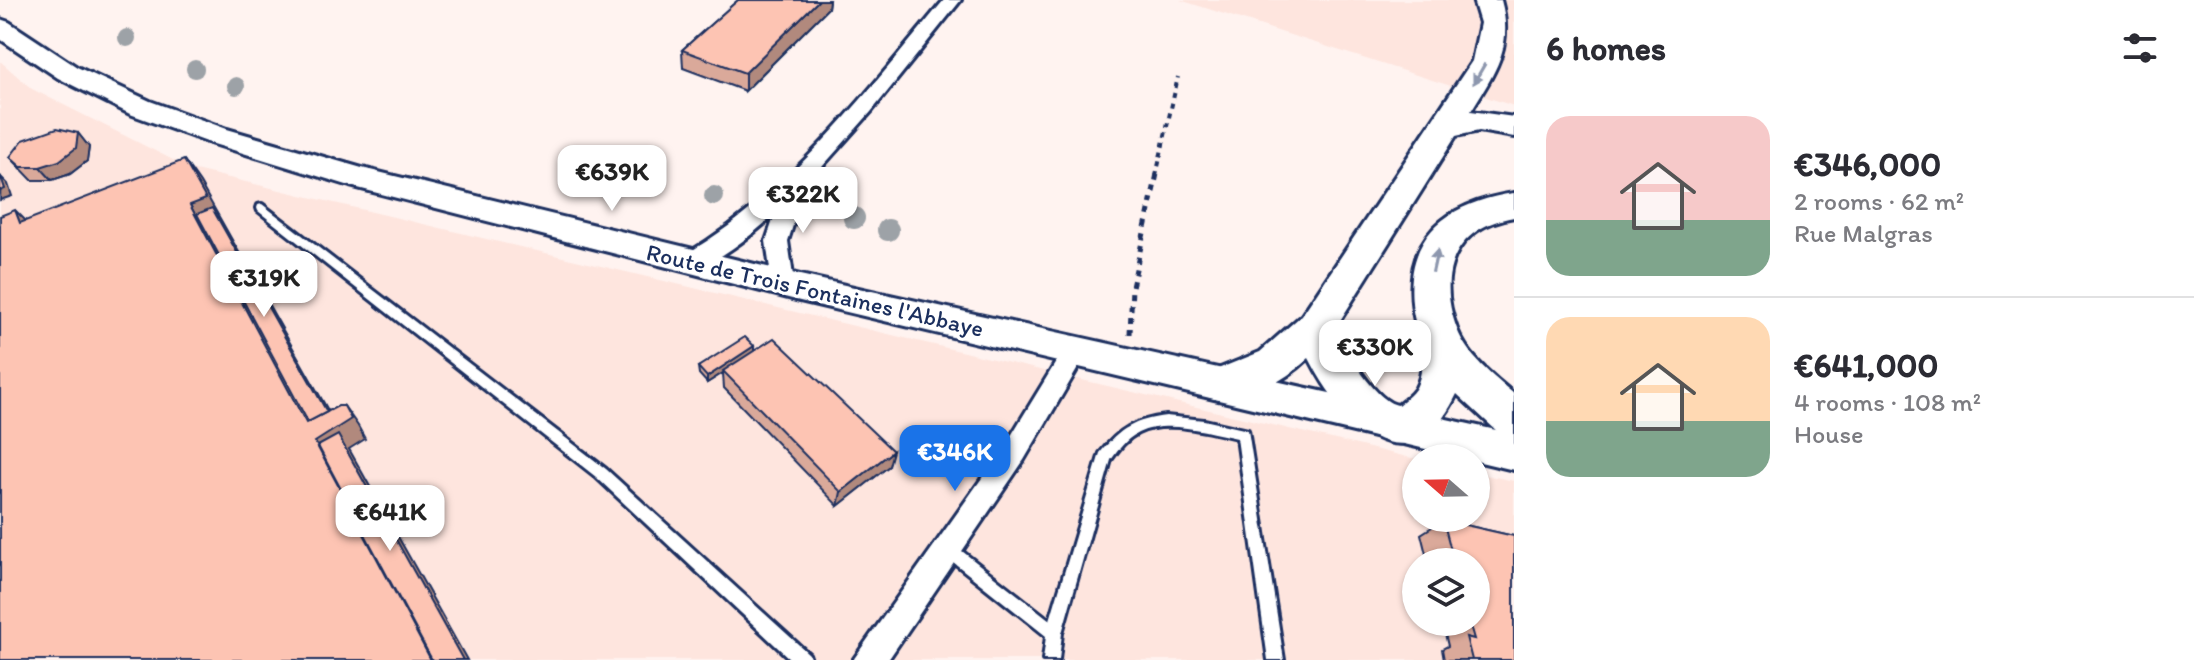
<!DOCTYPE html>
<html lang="en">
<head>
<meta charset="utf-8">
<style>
  :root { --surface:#fff; --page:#f2f2f3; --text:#2b2b33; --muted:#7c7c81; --line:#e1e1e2; --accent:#1a73e8 }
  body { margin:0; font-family:Itim,sans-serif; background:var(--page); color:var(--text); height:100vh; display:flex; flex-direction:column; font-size:30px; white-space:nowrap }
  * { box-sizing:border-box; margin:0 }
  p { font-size:26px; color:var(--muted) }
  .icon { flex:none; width:44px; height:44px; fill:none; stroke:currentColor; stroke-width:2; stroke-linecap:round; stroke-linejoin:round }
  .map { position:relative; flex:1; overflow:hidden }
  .drawer { display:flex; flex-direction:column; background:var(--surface); width:680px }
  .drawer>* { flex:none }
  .needle { width:52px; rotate:290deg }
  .fabs { position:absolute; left:1402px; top:444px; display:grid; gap:16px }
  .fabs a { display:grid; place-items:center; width:88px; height:88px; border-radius:50%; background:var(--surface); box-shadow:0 2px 6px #0004; font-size:40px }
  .price { position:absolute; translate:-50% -68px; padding:0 18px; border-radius:16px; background:#fff; color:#222; font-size:26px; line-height:52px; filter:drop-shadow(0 2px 4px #0008) }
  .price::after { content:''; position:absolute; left:50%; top:48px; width:24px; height:18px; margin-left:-12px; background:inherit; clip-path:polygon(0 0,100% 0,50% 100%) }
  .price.selected { background:var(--accent); color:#fff }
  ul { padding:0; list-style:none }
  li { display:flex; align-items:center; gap:24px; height:200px; padding:0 32px }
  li+li { border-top:2px solid var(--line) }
  li span { display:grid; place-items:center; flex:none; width:224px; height:160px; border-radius:24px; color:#555 }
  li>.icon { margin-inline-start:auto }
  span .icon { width:96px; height:96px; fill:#fffc; stroke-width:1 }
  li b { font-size:34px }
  h2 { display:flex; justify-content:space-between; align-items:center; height:96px; padding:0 32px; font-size:34px }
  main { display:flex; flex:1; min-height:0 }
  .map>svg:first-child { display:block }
  .built { fill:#fee5de; fill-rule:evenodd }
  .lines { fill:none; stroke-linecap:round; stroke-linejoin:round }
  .lane-casing { stroke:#1b2f5e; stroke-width:6 }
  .street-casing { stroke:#1b2f5e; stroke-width:6 }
  .secondary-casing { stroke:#1b2f5e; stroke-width:6 }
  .primary-casing { stroke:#1b2f5e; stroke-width:6 }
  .path-far1 { stroke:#1b2f5e; stroke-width:4; stroke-dasharray:5 5; stroke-linecap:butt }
  .path { stroke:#1b2f5e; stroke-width:5; stroke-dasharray:6 6; stroke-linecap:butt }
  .lane { fill:#fff; fill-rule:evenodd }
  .street { fill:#fff; fill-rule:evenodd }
  .secondary { fill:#fff; fill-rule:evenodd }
  .primary { fill:#fff; fill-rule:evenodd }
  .tree { fill:#9da2a7 }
  .wall { fill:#daa99a; stroke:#1b2f5e; stroke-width:2 }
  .shaded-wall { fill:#b1897d; stroke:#1b2f5e; stroke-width:2 }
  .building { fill:#fdc4b3; stroke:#1b2f5e; stroke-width:2 }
  .oneway { fill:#8d97ae }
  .labels { text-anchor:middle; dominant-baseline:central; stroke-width:6; stroke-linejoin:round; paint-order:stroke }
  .street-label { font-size:24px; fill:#1b2f5e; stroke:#fff }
</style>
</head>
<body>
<main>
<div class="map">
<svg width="1514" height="660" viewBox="0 0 1514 660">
  <rect width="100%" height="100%" fill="#fff3f0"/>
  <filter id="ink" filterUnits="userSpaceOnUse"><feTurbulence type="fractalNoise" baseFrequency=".0125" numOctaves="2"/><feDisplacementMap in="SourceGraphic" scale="16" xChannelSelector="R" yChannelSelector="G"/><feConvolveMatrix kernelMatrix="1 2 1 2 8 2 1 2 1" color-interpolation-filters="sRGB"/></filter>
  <g filter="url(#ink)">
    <!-- built -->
    <g class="built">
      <polygon points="1180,0 1514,0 1514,106"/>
      <path d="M 0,61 L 32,89 L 191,169 L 1416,459 L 1416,518 L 1476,518 L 1476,473 L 1514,481 L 1514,660 L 0,660 ZM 1416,562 L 1476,562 L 1476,622 L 1416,622 Z"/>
    </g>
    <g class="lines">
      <!-- lane casing -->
      <g class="lane-casing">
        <g id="lane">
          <polygon points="262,204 606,469 809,654 811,660 791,660 596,477 258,211 257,208 258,205"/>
          <path d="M 1166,416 L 1204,420 L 1248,430 L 1284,660 L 1268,660 L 1237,438 C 1207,432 1167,419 1138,433 C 1126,439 1119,449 1111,460 L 1062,633 L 1059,660 L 1043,660 L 1046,636 L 943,554 L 941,549 L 943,544 L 948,542 L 953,544 L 1050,620 L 1100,453 C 1120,428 1135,420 1166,416 Z"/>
        </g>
      </g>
      <!-- street casing -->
      <g class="street-casing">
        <g id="street">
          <path d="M 944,0 L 961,0 L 871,112 L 806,185 L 788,241 L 794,283 L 791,289 L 775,289 L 772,283 L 766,241 L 775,214 C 758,230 705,275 683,268 L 680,262 L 683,256 C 791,193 865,94 944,0 Z"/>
          <polygon points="1076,341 1085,344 1088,351 1024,460 888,660 853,660 1006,444 1067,344"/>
        </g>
      </g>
      <!-- secondary casing -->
      <g class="secondary-casing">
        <polygon id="secondary" points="0,19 9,22 77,67 150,101 227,129 362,168 800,275 1514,434 1514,470 800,301 350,186 207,142 130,114 58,78 0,39"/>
      </g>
      <!-- primary casing -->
      <g class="primary-casing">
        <path id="primary" d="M 1473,0 L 1501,0 C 1514,47 1495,72 1471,111 L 1514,117 L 1514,137 L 1479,131 L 1456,136 L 1336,327 C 1344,349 1376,402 1398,405 C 1405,399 1415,393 1418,383 C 1427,360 1417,334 1413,311 C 1402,236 1447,203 1514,193 L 1514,217 C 1454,227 1436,274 1457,329 C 1467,356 1493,376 1514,394 L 1514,439 L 1499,433 L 1457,394 C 1408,494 1342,423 1309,358 C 1286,380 1240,408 1208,397 L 1202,385 L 1208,373 L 1260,352 L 1302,315 L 1472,61 L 1480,23 Z"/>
      </g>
      <!-- path-far1 -->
      <polyline class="path-far1" points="1156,176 1178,77"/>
      <!-- path -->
      <polyline class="path" points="1130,334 1132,287 1157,174"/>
      <!-- lane -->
      <use href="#lane" class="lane"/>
      <!-- street -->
      <use href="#street" class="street"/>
      <!-- secondary -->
      <use href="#secondary" class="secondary"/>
      <!-- primary -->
      <use href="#primary" class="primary"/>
    </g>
    <!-- trees -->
    <g class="tree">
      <circle cx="127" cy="38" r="9"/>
      <circle cx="195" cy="69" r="9"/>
      <circle cx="236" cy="86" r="9"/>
      <circle cx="714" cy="196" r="10"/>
      <circle cx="854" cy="218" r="11"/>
      <circle cx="888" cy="230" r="11"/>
    </g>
    <!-- wall -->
    <g class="wall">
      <polygon points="738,0 829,0 828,8 745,91 683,68 682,50"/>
      <polygon points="78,133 89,147 87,161 70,174 52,180 32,180 10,157"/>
      <polygon points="754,346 754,351 889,466 838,506 724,388 723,373 707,383 699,374 698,367"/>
      <polygon points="1443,520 1514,536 1514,660 1444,660 1442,649 1448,646 1442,622 1476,622 1476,562 1428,562 1421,534"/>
    </g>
    <!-- shaded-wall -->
    <g class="shaded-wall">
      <polygon points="819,0 829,0 828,8 745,91 745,73"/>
      <polygon points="78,133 89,147 87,161 70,174 52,180 40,167"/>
      <polygon points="184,160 200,183 338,428 344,406 358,426 365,439 349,449 467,660 437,660 315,442 190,205"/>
      <polygon points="1,177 8,184 12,196 0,200"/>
      <polygon points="15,210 37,232 20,223"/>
      <polygon points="754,346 754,353 707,383 707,377"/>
      <polygon points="893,451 889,466 838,506 841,492"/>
    </g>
    <!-- building -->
    <g class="building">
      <polygon points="738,0 819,0 745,73 682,50"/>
      <polygon points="57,128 78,133 76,148 59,161 40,167 21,167 10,157 23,140"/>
      <polygon points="184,160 206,199 190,205 306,423 338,406 344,406 351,419 315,442 431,660 0,660 0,216 15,210 20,223"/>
      <polygon points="1,177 5,189 0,191 0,178"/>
      <polygon points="212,208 327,412 308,422 197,214"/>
      <polygon points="745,337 754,346 707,377 698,367"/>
      <polygon points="774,338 893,451 841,492 723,371"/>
      <polygon points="338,435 463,660 432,660 318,446"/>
      <polygon points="1443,520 1514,536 1514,660 1472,660 1466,637 1474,639 1469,622 1476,622 1476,562 1454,562"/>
    </g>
    <!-- one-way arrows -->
    <defs><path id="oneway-solid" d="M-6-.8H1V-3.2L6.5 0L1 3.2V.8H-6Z" transform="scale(2)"/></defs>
    <g class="oneway">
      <use href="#oneway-solid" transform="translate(1479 74) rotate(120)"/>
      <use href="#oneway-solid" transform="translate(1435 261) rotate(-78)"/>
    </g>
  </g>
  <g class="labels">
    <!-- street labels -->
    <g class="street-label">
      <text transform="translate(815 290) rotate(13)">Route de Trois Fontaines l'Abbaye</text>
    </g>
  </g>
</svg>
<div class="fabs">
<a><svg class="needle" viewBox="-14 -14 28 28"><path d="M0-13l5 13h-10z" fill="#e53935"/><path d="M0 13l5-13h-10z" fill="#7c7c81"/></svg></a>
<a><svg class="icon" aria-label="layers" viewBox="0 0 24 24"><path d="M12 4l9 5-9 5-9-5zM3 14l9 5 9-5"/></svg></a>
</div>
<b class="price" style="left:612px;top:213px">€639K</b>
<b class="price" style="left:803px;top:235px">€322K</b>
<b class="price" style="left:264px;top:319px">€319K</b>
<b class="price" style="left:1375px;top:388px">€330K</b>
<b class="price selected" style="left:955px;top:493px">€346K</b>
<b class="price" style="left:390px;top:553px">€641K</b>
</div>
<section class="drawer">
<h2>6 homes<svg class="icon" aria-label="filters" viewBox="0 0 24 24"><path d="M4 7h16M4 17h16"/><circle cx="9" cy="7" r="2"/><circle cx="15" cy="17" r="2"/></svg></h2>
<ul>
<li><span style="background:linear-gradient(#f6c9c9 65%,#7fa58c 0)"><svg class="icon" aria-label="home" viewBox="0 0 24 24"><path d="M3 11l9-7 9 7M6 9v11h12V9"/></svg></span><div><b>€346,000</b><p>2 rooms · 62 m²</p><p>Rue Malgras</p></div></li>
<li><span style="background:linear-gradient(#ffd9b3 65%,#7fa58c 0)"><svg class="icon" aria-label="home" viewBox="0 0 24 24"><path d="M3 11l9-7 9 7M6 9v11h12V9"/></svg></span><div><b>€641,000</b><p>4 rooms · 108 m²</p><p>House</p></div></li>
</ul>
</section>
</main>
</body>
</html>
